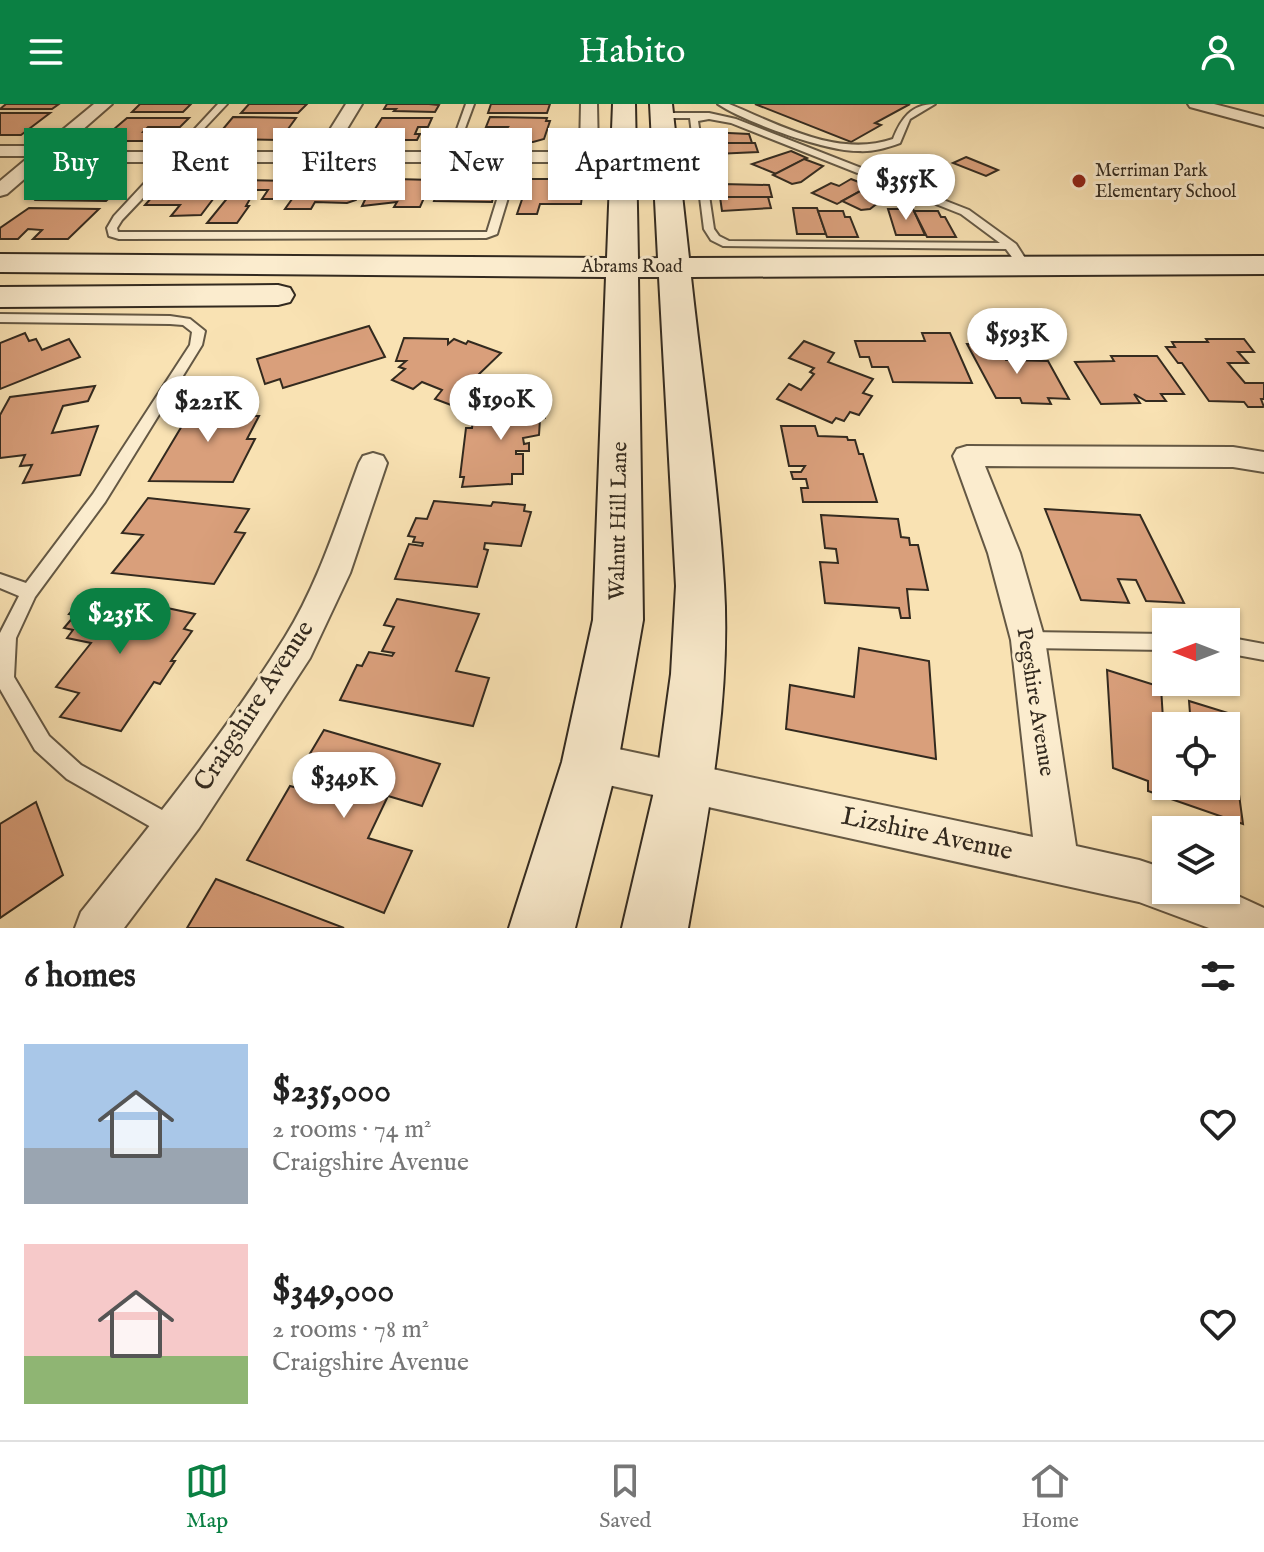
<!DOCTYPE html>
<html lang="en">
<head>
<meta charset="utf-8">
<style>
  :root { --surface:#fff; --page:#f2f2f2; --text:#222; --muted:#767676; --line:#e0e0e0; --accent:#0b8043 }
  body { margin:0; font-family:"IM FELL English",serif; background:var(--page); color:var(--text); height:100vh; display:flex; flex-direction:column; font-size:30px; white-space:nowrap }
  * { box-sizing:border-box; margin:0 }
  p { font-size:26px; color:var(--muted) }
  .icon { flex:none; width:44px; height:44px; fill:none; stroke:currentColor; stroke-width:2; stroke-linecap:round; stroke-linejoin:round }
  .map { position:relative; height:824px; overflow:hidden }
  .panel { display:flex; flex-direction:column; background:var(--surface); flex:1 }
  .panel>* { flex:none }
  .guide { position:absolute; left:24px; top:24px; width:800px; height:72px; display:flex; gap:16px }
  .needle { width:52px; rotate:270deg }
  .buttons { position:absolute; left:1152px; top:504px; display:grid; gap:16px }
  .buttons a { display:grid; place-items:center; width:88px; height:88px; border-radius:0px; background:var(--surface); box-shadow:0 2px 6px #0004; font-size:40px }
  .price { position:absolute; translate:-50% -68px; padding:0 18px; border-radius:28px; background:#fff; color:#222; font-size:26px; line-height:52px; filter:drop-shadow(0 2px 4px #0008) }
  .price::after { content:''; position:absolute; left:50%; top:48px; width:24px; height:18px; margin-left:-12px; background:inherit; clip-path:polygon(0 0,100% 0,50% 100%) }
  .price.selected { background:var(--accent); color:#fff }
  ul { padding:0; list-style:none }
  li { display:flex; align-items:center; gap:24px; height:200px; padding:0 24px }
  li span { display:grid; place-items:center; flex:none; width:224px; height:160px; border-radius:0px; color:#555 }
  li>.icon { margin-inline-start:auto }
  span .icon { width:96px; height:96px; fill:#fffc; stroke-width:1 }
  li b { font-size:34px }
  h2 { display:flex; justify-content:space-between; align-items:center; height:96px; padding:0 24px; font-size:34px }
  .pill { padding:0 28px; border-radius:0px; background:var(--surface); box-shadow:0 2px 6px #0004; font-size:28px; line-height:72px }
  .pill.selected { background:var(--accent); color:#fff }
  header { display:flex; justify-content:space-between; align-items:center; height:104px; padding:0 24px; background:var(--accent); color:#fff; font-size:36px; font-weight:600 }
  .tab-bar { display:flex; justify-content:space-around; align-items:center; height:112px; border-top:2px solid var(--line); background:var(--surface); font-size:22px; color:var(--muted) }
  .tab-bar a { display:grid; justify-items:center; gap:4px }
  .tab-bar .selected { color:var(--accent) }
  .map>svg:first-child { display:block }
  .building { fill:#d99f7b; stroke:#332a1f; stroke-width:2 }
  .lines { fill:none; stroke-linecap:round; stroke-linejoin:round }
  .service-casing { stroke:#645844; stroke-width:4 }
  .minor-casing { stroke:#645844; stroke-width:4 }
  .secondary-casing { stroke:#332a1f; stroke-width:4 }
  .service { fill:#fbecce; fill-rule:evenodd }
  .minor { fill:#fbecce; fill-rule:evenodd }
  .secondary { fill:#fbecce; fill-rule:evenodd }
  .poi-dot { fill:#8f2418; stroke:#fbecce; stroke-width:3 }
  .labels { text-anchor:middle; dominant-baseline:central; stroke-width:6; stroke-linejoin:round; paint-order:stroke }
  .far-poi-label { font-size:18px; fill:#332a1f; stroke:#fbecce; text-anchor:start }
  .far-street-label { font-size:18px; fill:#332a1f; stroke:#fbecce }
  .street-label { font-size:22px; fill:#332a1f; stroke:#fbecce }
  .near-street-label { font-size:26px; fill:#332a1f; stroke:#fbecce }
</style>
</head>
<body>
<header><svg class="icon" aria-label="menu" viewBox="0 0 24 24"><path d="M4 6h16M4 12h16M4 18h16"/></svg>Habito<svg class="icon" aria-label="person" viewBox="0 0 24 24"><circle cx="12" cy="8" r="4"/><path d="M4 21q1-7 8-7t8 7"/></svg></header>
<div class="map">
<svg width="1264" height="824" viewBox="0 0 1264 824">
  <rect width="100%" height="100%" fill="#f9e2b3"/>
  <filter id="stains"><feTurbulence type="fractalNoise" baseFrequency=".0025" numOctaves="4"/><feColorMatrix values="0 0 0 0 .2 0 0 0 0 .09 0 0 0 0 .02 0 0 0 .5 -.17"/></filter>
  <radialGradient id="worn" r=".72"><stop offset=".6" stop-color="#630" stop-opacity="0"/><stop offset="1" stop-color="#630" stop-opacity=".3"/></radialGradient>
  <!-- building -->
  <g class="building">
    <polygon points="6,0 59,0 52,5 0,5"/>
    <polygon points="140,0 191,0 183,8 132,8"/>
    <polygon points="249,0 307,0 298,9 241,9"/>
    <polygon points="387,0 429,0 439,1 435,8 394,7 396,5 384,5"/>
    <polygon points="491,0 550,0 547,9 488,9"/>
    <polygon points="755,0 910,0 875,19 881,21 851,38"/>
    <polygon points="0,9 50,9 21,31 0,31"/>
    <polygon points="233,13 296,14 280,36 224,35 232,26 241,25 223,25"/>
    <polygon points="490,13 547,14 546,17 550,17 544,35 533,38 502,38 502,32 508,23 486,23"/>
    <polygon points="127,14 189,14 180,23 148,23 143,28 159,30 149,37 100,37"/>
    <polygon points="382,14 432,14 428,23 418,23 415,30 420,30 417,36 368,36"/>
    <polygon points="708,28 749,30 752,39 709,39"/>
    <polygon points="713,39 755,39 758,48 715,50"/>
    <polygon points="791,47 807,54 776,70 752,60"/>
    <polygon points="966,53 988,62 998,66 986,72 953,59"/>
    <polygon points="804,55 823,62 801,78 792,80 773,71"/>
    <polygon points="67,68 116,69 113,76 97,85 119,85 106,97 36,96 41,91 37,91"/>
    <polygon points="305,73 360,74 353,87 361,87 356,96 347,99 315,98 311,105 285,105 297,88 297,85 294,85"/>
    <polygon points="169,74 229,74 201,111 171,112 180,101 145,101"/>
    <polygon points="375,75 396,75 432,76 420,103 394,103 397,98 362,102"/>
    <polygon points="529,75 584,75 581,100 540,100 537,110 517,110"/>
    <polygon points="851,75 869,82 837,100 812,89 831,79 839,82"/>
    <polygon points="242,76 291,77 280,95 262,95 268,86 255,86 246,102 249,102 237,119 207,119"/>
    <polygon points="498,77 496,85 491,85 490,89 494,89 492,98 434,97 441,78"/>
    <polygon points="722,80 769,81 772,93 724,93"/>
    <polygon points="873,80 892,88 870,105 861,106 842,97"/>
    <polygon points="720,93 768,93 771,104 722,107"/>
    <polygon points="29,104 99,105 68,135 33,135 42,126 28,125 18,135 0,135 0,124"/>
    <polygon points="793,104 817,104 826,130 797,130"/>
    <polygon points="888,105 913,105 925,131 896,131"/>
    <polygon points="818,107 843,107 845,113 850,113 858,133 827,133"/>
    <polygon points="914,107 938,107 941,113 945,113 956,133 927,133"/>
    <polygon points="369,222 385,253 283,284 280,275 265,280 257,255"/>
    <polygon points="25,229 29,237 36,235 42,246 69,235 80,253 0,285 0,239"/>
    <polygon points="922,229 950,229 972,279 893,278 888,263 872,263 869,253 860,253 855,237 925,237"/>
    <polygon points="404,234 448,235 448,240 454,235 466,240 468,237 501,249 475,274 487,279 471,294 467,293 458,302 451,301 435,295 442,286 422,278 413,285 392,276 405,265 399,263 406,257 396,257"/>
    <polygon points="1206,235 1244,235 1254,248 1238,248 1248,259 1228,259 1245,279 1264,279 1264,295 1261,295 1264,303 1248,303 1244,298 1209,297 1182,259 1178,259 1166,243 1175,243 1172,238 1208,238"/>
    <polygon points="804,237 834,249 828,258 873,275 863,289 872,292 859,311 850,308 844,317 836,314 832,319 777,295 789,280 801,286 814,270 810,268 814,264 789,254"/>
    <polygon points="967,240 998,240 1006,256 1048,257 1069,295 1048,294 1051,300 1022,299 1020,294 996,294"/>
    <polygon points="1111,252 1157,252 1184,290 1161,290 1166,297 1146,297 1134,290 1140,299 1101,300 1075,258 1114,257"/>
    <polygon points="95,282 88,297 63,302 52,329 98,322 80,371 23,379 32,361 20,362 25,351 0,354 0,311 10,293"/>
    <polygon points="201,290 236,291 224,312 259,312 247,335 255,335 233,378 149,377"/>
    <polygon points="546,290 545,314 540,315 539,331 523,334 524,340 529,339 529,347 516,347 516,350 523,350 523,370 512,370 512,380 462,383 464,373 460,373 466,324 472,324 473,314 498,309 498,300 508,300 509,295"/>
    <polygon points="781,322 815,322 818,332 847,333 848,336 855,336 859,350 863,350 877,398 803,398 801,384 808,384 806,375 793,375 791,368 801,368 805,362 789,362"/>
    <polygon points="148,394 249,405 235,428 245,429 214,480 112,469 143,431 122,429"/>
    <polygon points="434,397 491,402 493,398 525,401 524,407 531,408 521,442 485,439 484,445 488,446 477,483 395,475 409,440 422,442 423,439 413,438 415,433 408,432 416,414 427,415"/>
    <polygon points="1045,405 1140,411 1184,499 1146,497 1136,476 1118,475 1129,499 1081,496"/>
    <polygon points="821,411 898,415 901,433 909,434 910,441 918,441 928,486 907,485 910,514 901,514 899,504 825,499 820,458 838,459 836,445 825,444"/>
    <polygon points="88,487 195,510 184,525 192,527 171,557 175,557 160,580 154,578 121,627 60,613 79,589 56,583 91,539 67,534 73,526 64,524 75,511 69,510"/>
    <polygon points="397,495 479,510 456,567 489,574 473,622 340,596 357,561 362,562 369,548 392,552 394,549 382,547 394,523 384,521"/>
    <polygon points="859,544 929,557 936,655 786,625 790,581 854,593"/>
    <polygon points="1107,566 1161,583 1163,615 1186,622 1166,622 1166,682 1226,682 1226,622 1191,622 1189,597 1228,609 1243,720 1148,687 1148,677 1113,664"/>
    <polygon points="324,626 440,660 422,702 388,692 368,734 412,747 384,809 247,756 290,682 301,685 311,667 302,663"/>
    <polygon points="36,698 63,771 0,814 0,720"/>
    <polygon points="216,775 344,824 187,824"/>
  </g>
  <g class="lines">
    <!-- service casing -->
    <g class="service-casing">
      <g id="service">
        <polygon points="218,0 227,0 178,52 179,56 122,116 117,124 118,128 487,128 510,54 515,51 520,54 497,130 486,134 119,135 109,132 107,124 114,112"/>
        <polygon points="466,0 474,0 454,54 446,56"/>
        <path d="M 718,0 L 729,0 C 780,21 838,54 893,35 C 901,15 911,0 935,0 L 910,15 L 900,39 C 886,44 873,48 858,47 C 825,47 745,18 718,0 Z"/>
        <path d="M 659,9 L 709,9 L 736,15 L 969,106 L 1016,140 L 1030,162 L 1020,164 L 1006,145 L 723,142 L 711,136 L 704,125 L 690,14 L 662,14 L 659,13 ZM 709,15 L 731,19 L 961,110 L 1000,139 L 729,137 L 719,132 L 714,125 L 698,17 Z"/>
        <polygon points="0,210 170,212 190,215 205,227 202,241 105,398 35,493 16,534 14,573 49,632 81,661 180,716 183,724 180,732 172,735 67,675 35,646 0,585 0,529 19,492 0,484 0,470 26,479 93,390 190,241 192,228 183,221 170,220 0,218"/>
        <polygon points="1028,528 1166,530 1166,546 1028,544 1022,542 1019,536 1022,530"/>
        <polygon points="1226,533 1264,540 1264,556 1226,549"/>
      </g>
    </g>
    <!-- minor casing -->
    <g class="minor-casing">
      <g id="minor">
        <polygon points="94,0 112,0 57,48 316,48 346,0 362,0 333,48 567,48 580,45 581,0 597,0 598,48 595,52 567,58 44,58 7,90 0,92 0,77 30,52 0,52 0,42 43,42"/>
        <polygon points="1188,0 1214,0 1264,13 1264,23 1190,3"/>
        <polygon points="967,342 1233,343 1264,348 1264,368 1233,363 985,362 1020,449 1045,536 1076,742 1139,756 1166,765 1166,786 1225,786 1264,804 1264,824 1209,824 1139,798 590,677 576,672 571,658 576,644 590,639 1033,733 1011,536 988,449 953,352 957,345"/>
        <path d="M 373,349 L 383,352 L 387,359 L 350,469 L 310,554 L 199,724 L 124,824 L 75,824 L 81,808 C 152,719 225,630 285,533 C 318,480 337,418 359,359 L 363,352 Z"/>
      </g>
    </g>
    <!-- secondary casing -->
    <g class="secondary-casing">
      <g id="secondary">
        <path d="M 613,0 L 635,0 L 638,155 L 658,154 L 650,0 L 672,0 L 689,154 L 1264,152 L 1264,170 L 691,173 C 702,275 718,378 724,481 C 731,596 708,711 688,824 L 622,824 L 656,679 L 671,570 L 676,482 L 659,173 L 638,173 L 643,516 L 618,658 L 575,824 L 509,824 L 562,658 L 593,516 L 606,173 L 0,168 L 0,150 L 607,154 Z"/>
        <polygon points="278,181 290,184 294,191 290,198 278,201 0,203 0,183"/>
      </g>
    </g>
    <!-- service -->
    <use href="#service" class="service"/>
    <!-- minor -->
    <use href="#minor" class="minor"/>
    <!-- secondary -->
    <use href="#secondary" class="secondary"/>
  </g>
  <!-- markers -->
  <circle class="poi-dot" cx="1079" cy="77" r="8"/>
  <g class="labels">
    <!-- far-poi labels -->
    <g class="far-poi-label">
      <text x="1095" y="67">Merriman Park<tspan x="1095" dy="21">Elementary School</tspan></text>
    </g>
    <!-- far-street labels -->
    <g class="far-street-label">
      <text x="632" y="163">Abrams Road</text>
    </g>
    <!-- street labels -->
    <g class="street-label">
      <text transform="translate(619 417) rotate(-89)">Walnut Hill Lane</text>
      <text transform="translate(1035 598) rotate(81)">Pegshire Avenue</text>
    </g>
    <!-- near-street labels -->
    <g class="near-street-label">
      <text transform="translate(254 602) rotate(-57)">Craigshire Avenue</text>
      <text transform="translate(927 730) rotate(12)">Lizshire Avenue</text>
    </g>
  </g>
  <rect width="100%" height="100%" filter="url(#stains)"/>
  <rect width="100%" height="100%" fill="url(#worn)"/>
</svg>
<div class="buttons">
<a><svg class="needle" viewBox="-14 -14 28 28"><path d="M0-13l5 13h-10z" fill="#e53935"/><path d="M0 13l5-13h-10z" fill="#767676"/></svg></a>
<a><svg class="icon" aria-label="locate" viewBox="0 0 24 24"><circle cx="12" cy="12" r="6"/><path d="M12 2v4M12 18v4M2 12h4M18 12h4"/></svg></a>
<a><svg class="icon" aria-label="layers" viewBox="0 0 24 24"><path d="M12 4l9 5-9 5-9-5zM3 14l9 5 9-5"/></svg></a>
</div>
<b class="price" style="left:906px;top:118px">$355K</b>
<b class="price" style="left:1017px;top:272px">$593K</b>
<b class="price" style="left:501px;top:338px">$190K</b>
<b class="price" style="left:208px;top:340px">$221K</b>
<b class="price selected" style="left:120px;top:552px">$235K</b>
<b class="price" style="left:344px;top:716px">$349K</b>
<div class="guide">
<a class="pill selected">Buy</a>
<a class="pill">Rent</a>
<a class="pill">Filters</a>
<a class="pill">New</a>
<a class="pill">Apartment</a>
</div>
</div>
<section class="panel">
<h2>6 homes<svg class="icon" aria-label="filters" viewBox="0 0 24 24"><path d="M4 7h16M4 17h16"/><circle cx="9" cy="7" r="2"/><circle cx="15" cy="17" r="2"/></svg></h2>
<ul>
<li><span style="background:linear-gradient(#a9c7e8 65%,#9aa5b1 0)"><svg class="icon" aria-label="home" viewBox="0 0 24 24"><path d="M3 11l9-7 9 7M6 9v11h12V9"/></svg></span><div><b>$235,000</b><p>2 rooms · 74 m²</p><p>Craigshire Avenue</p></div><svg class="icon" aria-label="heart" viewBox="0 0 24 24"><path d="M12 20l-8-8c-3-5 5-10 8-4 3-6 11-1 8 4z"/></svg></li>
<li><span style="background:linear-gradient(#f6c9c9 70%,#8fb573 0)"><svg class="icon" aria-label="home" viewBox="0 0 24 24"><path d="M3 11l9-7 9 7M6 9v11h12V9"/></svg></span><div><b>$349,000</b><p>2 rooms · 78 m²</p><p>Craigshire Avenue</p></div><svg class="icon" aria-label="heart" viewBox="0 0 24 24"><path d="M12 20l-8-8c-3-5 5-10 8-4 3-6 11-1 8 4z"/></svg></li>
</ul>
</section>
<nav class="tab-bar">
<a class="selected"><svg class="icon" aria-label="map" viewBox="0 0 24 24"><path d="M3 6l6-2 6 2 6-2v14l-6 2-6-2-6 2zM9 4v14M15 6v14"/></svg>Map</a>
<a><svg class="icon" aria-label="saved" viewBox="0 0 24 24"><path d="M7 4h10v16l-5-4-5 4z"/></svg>Saved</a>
<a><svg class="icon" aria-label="home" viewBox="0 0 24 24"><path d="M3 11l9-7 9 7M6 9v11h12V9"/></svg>Home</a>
</nav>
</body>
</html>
